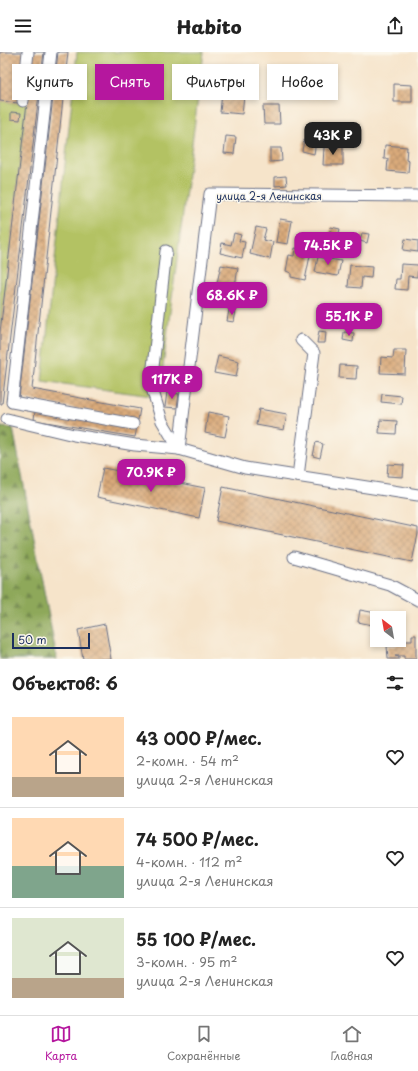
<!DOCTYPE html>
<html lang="ru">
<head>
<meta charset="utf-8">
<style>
  :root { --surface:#fff; --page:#f2f2f2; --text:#222; --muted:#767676; --line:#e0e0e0; --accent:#b5179e }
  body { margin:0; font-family:"Playpen Sans",sans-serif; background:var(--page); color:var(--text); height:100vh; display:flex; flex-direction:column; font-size:15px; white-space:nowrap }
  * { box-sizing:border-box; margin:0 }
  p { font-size:13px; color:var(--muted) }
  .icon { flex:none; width:22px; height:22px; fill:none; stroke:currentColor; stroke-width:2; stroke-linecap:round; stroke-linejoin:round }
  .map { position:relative; height:607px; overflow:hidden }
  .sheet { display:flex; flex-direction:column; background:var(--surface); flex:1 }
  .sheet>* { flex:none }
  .top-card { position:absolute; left:12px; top:12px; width:394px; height:36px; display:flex; gap:8px }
  .needle { width:26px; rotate:329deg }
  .controls { position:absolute; left:370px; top:559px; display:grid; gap:8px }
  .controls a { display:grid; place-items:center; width:36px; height:36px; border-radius:0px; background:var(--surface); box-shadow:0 2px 6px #0003; font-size:20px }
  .scale { position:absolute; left:12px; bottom:10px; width:78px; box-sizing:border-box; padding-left:4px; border:2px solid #1b2f5e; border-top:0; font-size:11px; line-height:14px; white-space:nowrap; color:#1b2f5e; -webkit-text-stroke:3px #fbf7ec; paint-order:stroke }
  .price { position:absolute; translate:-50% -34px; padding:0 9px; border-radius:8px; background:var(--accent); color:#fff; font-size:13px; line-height:26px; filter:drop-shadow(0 1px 2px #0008) }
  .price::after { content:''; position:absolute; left:50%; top:24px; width:12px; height:9px; margin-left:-6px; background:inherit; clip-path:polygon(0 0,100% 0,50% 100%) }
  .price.selected { background:#222; color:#fff }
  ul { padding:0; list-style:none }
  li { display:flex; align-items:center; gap:12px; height:100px; padding:0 12px }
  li+li { border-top:1px solid var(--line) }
  li span { display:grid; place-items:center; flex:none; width:112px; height:80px; border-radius:0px; color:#555 }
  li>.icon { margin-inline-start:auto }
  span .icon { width:48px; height:48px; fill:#fffc; stroke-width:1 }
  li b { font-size:17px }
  h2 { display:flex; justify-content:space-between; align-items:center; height:48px; padding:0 12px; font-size:17px }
  .chip { padding:0 14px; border-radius:0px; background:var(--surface); box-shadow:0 2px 6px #0003; font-size:14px; line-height:36px }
  .chip.selected { background:var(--accent); color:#fff }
  header { display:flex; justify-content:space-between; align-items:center; height:52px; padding:0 12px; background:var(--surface); font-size:18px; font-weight:800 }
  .dock { display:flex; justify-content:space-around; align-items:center; height:56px; border-top:1px solid var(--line); background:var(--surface); font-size:11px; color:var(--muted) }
  .dock a { display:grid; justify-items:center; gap:2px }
  .dock .selected { color:var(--accent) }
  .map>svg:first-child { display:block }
  .green { fill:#b3c264; stroke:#677861 }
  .forest { fill:url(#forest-firs); stroke:#546c5c }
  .building { fill:url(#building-cross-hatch) }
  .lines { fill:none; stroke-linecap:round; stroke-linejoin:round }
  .minor-casing { stroke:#686e84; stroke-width:13 }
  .minor { stroke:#fff; stroke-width:11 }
  .labels { text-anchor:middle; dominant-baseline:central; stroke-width:3; stroke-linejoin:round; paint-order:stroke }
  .street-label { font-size:10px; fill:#1b2f5e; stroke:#fbf7ec }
</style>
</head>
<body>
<header><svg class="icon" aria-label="menu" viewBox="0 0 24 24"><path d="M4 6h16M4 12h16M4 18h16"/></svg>Habito<svg class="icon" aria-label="share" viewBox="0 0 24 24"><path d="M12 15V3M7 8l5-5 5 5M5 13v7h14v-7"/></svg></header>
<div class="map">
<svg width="418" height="607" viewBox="0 0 418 607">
  <defs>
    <pattern id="forest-firs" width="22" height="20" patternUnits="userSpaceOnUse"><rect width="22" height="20" fill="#8ea85a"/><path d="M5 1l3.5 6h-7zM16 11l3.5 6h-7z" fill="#73894e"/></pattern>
    <pattern id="building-cross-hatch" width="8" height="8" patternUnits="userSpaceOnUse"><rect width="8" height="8" fill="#daaa7a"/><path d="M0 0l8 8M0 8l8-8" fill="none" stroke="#b08b67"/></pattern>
  </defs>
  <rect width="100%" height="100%" fill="#fbf7ec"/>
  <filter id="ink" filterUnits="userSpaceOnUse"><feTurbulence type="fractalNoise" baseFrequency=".025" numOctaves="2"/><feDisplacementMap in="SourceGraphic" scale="8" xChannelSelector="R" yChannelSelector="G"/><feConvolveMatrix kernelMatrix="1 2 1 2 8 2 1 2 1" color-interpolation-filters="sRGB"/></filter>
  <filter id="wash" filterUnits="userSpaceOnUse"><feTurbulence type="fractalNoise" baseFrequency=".012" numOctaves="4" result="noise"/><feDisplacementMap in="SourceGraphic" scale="16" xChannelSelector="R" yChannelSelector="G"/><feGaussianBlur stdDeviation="0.9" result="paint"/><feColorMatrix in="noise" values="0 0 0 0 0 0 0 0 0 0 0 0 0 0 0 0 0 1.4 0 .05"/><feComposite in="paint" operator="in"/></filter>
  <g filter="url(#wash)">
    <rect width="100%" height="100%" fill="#f6e4ca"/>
    <!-- green -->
    <g class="green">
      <polygon points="77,0 204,0 159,345 42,329"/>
      <polygon points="0,49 27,52 0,280"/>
    </g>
    <!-- forest -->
    <polygon class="forest" points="0,375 13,376 57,607 0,607"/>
    <g id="blocks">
      <!-- building -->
      <g class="building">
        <polygon points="0,0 24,0 18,51 0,49"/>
        <polygon points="33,0 44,0 2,352 0,352 0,280"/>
        <polygon points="58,0 68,0 32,337 140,357 138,368 19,346"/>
        <polygon points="224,22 246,24 242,62 220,60"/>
        <polygon points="394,32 412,33 412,50 394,50"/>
        <polygon points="263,54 279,54 280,72 264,72"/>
        <polygon points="11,60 21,61 20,68 11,67"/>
        <polygon points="226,84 236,85 234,102 224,101"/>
        <polygon points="304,88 316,90 314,102 302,99"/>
        <polygon points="385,93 407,95 406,108 409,109 408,121 387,119 388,107 384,107"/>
        <polygon points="324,95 343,95 343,113 323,113"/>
        <polygon points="270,96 281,96 282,109 270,110"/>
        <polygon points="286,124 287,133 275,134 275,125"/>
        <polygon points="280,167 292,169 288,192 276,190"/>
        <polygon points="256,175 266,177 263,188 273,190 270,207 250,202"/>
        <polygon points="331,175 340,177 337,189 328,187"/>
        <polygon points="234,181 241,183 239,189 245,190 242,206 220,201 222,191 231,193"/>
        <polygon points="362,181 369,182 367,191 360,189"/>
        <polygon points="405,187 418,189 418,200 403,198"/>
        <polygon points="295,196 311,199 305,228 291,225 291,221 286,219 289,203 294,204"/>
        <polygon points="318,205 341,209 338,224 315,220"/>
        <polygon points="401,212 418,213 417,225 408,224 407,238 395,237 396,227 400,227"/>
        <polygon points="221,213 238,216 235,234 217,231"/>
        <polygon points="350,213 372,215 371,226 362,225 361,236 348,235"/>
        <polygon points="229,258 236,259 234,270 227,269"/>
        <polygon points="319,279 326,280 325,291 317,291"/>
        <polygon points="344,280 354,281 353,290 343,288"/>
        <polygon points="394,298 406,298 405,322 380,321 381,305 393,306"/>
        <polygon points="218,304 239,309 236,325 214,321"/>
        <polygon points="340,313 357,314 356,327 339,326"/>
        <polygon points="167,340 179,342 177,356 165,355"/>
        <polygon points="382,342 402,344 401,352 381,350"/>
        <polygon points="259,357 287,362 284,378 256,373"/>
        <polygon points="35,358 137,375 135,385 34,368"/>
        <polygon points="208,360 229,364 225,385 205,381"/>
        <polygon points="380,368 397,369 396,382 379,381"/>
        <polygon points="316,390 323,392 320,406 313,404"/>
        <polygon points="388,412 404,413 403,425 387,424"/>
        <polygon points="103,416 205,436 199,466 97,445"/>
        <polygon points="223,435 418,476 418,482 412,510 216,469"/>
        <polygon points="360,558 382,562 381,566 377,566 377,574 358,570"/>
        <polygon points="105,572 111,607 83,607 78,578"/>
        <polygon points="412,583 416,583 416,607 404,607 404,604 395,604 399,605 399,607 388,607 387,594 396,594 396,589 412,589"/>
      </g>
    </g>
  </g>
  <g filter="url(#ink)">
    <use href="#blocks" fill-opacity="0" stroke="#686e84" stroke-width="1"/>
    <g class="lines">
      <!-- minor casing -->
      <g class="minor-casing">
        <g id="minor">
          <polyline points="51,0 12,350 133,372"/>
          <polyline points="23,49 28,0"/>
          <polyline points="418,144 210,142 179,397 245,416 418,443"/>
          <polyline points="166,199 151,333 162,369 179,397"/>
          <polyline points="7,367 74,383 135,393 179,397"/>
          <polyline points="298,424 314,301 301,288"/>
          <polyline points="294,505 390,533 418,548"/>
        </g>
      </g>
      <!-- minor -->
      <use href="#minor" class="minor"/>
    </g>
  </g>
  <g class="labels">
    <!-- street labels -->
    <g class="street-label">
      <text x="269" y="143">улица 2-я Ленинская</text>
    </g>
  </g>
</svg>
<div class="controls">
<a><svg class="needle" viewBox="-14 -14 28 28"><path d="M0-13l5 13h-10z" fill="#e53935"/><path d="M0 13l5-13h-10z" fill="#767676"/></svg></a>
</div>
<div class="scale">50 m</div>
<b class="price selected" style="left:333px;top:104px">43K ₽</b>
<b class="price" style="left:328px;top:214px">74.5K ₽</b>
<b class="price" style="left:232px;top:264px">68.6K ₽</b>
<b class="price" style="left:349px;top:285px">55.1K ₽</b>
<b class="price" style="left:172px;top:348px">117K ₽</b>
<b class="price" style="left:151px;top:441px">70.9K ₽</b>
<div class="top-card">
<a class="chip">Купить</a>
<a class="chip selected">Снять</a>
<a class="chip">Фильтры</a>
<a class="chip">Новое</a>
</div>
</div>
<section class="sheet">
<h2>Объектов: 6<svg class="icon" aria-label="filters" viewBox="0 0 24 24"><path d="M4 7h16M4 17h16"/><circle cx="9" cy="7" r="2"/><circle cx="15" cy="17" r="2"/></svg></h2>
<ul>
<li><span style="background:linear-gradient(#ffd9b3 75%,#b9a48a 0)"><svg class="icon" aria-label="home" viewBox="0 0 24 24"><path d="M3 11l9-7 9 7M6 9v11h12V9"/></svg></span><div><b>43 000 ₽/мес.</b><p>2-комн. · 54 m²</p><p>улица 2-я Ленинская</p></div><svg class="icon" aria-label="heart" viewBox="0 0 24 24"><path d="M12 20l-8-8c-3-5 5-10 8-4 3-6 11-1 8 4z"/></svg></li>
<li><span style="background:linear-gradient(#ffd9b3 60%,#7fa58c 0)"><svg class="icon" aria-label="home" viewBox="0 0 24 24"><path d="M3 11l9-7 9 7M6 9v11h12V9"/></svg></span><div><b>74 500 ₽/мес.</b><p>4-комн. · 112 m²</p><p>улица 2-я Ленинская</p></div><svg class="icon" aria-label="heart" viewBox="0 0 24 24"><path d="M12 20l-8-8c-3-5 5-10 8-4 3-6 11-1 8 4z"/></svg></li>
<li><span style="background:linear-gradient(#dfe7d0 75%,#b9a48a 0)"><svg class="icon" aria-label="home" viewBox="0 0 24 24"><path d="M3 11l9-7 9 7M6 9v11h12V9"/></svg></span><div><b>55 100 ₽/мес.</b><p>3-комн. · 95 m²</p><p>улица 2-я Ленинская</p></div><svg class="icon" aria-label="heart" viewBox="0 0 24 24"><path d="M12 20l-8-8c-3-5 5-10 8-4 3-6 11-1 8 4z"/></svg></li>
</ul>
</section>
<nav class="dock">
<a class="selected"><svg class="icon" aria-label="map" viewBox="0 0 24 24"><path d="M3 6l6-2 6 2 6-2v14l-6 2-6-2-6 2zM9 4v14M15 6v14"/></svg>Карта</a>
<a><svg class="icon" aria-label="saved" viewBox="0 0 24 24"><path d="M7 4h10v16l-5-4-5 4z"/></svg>Сохранённые</a>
<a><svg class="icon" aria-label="home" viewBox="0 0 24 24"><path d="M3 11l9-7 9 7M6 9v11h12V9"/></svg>Главная</a>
</nav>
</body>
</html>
